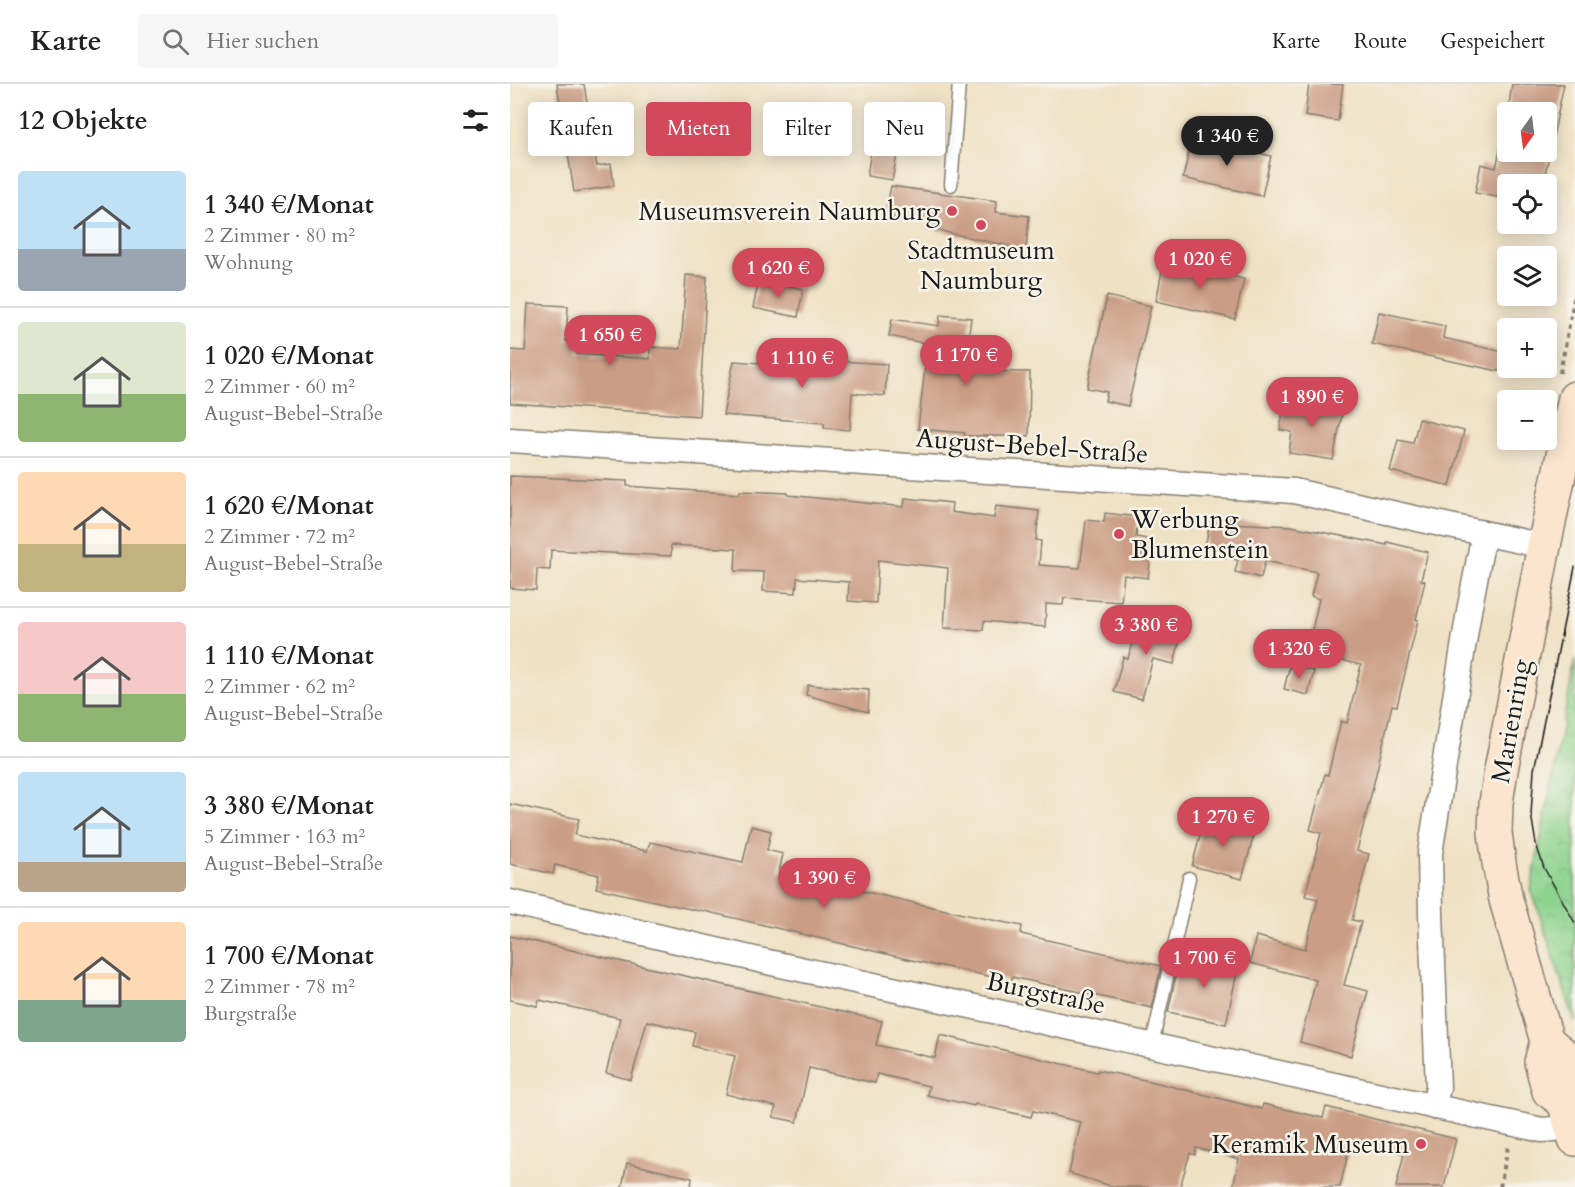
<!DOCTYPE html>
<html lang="de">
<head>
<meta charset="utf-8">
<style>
  :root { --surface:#fff; --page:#f6f6f6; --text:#222; --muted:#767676; --line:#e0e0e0; --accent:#d1495b }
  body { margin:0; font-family:Cardo,serif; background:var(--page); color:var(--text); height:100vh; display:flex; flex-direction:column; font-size:22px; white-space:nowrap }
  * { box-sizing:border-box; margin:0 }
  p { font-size:20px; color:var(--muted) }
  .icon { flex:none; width:33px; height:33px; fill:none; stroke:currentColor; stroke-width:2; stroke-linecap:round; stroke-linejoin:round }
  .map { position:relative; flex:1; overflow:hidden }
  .side { display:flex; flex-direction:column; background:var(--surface); width:510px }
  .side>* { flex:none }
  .banner { position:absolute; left:18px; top:18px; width:570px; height:54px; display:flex; gap:12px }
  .needle { width:39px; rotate:194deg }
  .controls { position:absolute; left:987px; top:18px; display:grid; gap:12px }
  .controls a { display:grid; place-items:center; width:60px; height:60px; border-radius:6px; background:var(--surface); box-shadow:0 3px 15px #0003; font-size:30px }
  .price { position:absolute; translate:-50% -51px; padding:0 14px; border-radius:21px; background:var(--accent); color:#fff; font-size:20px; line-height:39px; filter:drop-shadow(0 2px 3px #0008) }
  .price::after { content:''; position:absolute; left:50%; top:36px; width:18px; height:14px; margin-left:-9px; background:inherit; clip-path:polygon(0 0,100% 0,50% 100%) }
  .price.on { background:#222; color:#fff }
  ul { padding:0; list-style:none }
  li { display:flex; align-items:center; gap:18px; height:150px; padding:0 18px }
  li+li { border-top:2px solid var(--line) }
  li span { display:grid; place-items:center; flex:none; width:168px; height:120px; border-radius:6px; color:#555 }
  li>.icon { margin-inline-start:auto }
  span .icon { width:72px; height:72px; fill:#fffc; stroke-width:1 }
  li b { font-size:26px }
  h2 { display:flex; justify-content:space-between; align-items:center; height:72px; padding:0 18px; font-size:26px }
  .chip { padding:0 21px; border-radius:6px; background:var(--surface); box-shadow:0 3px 15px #0003; font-size:21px; line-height:54px }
  .chip.on { background:var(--accent); color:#fff }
  header { display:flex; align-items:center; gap:36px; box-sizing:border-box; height:84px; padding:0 30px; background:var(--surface); border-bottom:2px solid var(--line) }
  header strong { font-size:28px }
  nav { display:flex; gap:33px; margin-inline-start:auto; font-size:21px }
  .search { width:420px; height:54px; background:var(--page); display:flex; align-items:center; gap:15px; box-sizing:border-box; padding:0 21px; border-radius:6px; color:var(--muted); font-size:22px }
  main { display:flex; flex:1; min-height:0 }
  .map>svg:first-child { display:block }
  .park { fill:url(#park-crowns); stroke:#547855; stroke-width:1.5 }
  .building { fill:#cb9d85 }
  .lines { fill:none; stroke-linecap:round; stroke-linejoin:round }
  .lane-casing { stroke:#867e70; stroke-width:15 }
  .street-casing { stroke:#867e70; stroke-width:27 }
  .secondary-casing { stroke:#867e70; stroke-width:36 }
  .path { stroke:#867e70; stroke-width:4; stroke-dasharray:4.5 4.5; stroke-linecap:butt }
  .lane { stroke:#fff; stroke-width:12 }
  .street { stroke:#fff; stroke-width:24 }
  .secondary { stroke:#fce5cf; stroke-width:33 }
  .tram { stroke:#1c1c1c; stroke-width:1.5 }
  .poi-dot { fill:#d1495b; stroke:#f7f3e8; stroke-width:2 }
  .labels { text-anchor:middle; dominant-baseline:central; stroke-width:5; stroke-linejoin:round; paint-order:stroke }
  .poi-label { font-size:26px; fill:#1c1c1c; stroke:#f7f3e8; text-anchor:end }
  .street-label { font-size:26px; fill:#1c1c1c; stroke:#f7f3e8 }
</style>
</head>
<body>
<header>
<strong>Karte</strong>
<div class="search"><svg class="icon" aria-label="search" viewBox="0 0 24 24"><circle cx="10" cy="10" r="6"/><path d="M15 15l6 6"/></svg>Hier suchen</div>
<nav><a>Karte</a><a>Route</a><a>Gespeichert</a></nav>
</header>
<main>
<section class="side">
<h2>12 Objekte<svg class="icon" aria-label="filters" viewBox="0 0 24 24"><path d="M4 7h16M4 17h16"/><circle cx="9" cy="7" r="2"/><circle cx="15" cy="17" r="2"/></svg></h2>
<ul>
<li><span style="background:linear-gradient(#bfe0f5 65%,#9aa5b1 0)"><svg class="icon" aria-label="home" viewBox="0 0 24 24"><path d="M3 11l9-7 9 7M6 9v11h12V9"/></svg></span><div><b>1 340 €/Monat</b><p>2 Zimmer · 80 m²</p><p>Wohnung</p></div></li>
<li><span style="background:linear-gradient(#dfe7d0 60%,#8fb573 0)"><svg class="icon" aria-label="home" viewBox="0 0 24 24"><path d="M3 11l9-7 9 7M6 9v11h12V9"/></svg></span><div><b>1 020 €/Monat</b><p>2 Zimmer · 60 m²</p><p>August-Bebel-Straße</p></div></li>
<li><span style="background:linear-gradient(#ffd9b3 60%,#c2b280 0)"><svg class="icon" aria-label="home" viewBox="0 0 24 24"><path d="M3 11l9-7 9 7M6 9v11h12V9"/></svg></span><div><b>1 620 €/Monat</b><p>2 Zimmer · 72 m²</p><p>August-Bebel-Straße</p></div></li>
<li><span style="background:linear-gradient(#f6c9c9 60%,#8fb573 0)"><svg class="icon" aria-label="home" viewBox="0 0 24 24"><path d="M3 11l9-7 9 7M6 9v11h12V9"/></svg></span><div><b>1 110 €/Monat</b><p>2 Zimmer · 62 m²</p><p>August-Bebel-Straße</p></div></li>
<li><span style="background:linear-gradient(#bfe0f5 75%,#b9a48a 0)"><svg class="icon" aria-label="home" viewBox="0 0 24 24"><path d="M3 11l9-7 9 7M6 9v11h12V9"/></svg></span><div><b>3 380 €/Monat</b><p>5 Zimmer · 163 m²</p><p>August-Bebel-Straße</p></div></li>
<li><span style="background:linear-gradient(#ffd9b3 65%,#7fa58c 0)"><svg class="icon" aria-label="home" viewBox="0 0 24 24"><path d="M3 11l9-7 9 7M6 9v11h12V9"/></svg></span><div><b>1 700 €/Monat</b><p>2 Zimmer · 78 m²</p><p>Burgstraße</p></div></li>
</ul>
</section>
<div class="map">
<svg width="1065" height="1103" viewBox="0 0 1065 1103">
  <defs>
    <pattern id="park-crowns" width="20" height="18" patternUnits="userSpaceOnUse" patternTransform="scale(1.5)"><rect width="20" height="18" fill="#8cd38e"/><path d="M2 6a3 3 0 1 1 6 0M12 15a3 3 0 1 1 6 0" fill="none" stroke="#78b57a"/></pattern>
  </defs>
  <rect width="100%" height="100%" fill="#f7f3e8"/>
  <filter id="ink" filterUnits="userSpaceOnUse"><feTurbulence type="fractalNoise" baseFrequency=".0167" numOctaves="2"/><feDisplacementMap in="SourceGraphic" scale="12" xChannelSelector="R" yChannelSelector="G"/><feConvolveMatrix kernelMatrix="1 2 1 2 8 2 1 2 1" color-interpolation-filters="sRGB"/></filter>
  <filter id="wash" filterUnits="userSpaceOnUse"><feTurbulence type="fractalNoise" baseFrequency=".008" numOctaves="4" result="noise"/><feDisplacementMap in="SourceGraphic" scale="24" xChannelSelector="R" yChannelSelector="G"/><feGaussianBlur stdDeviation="1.35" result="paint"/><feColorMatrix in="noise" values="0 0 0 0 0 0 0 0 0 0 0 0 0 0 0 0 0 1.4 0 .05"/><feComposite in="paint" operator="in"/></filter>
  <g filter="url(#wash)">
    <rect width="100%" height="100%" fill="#efe1c4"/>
    <!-- park -->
    <polygon class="park" points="1065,576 1065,938 1021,805"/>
    <g id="blocks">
      <!-- building -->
      <g class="building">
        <polygon points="47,0 74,0 87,82 101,80 104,102 64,108"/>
        <polygon points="799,0 833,0 828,37 795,32"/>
        <polygon points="1002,0 1054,0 1033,100 998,100 998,115 965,109 971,80 986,84 998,31 998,68 1036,68 1036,28 998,28"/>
        <polygon points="682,53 761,72 752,112 673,94"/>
        <polygon points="361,67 387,71 382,96 357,92"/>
        <polygon points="381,102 487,117 486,128 519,132 516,166 417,144 417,139 375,133"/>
        <polygon points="654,177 734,195 725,235 646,217"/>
        <polygon points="176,191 197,193 189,332 0,319 0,266 15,267 18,220 58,222 56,257 68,257 67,270 140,275 140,263 171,265"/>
        <polygon points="249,196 293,205 288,233 243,224"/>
        <polygon points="597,212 641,222 618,322 595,317 597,308 577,304"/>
        <polygon points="869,228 935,242 933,254 998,269 998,289 862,260"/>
        <polygon points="430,231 461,234 454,287 520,288 519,352 454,352 455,349 408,345 415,283 431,284 433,263 379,252 382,235 429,242"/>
        <polygon points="250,272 377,280 375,312 342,309 340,346 314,344 314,339 213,331 224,277 249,279"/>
        <polygon points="775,315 833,325 823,376 779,369 782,348 770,346"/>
        <polygon points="909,335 954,347 940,402 880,387 888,356 903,359"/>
        <polygon points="0,392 117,397 117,402 229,410 230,407 278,409 278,411 394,423 395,414 442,419 441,428 484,434 486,422 529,427 526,456 531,457 529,481 570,484 576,436 594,438 595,429 628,433 626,453 643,456 638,494 614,491 611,518 554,514 553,521 536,520 535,543 474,537 473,546 434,544 438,484 368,476 366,519 338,517 339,498 287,494 286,509 253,507 254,488 225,487 226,465 161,461 161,472 41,466 40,486 27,485 26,506 0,504"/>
        <polygon points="700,438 781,442 877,461 877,458 918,468 911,496 915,497 906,535 908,536 887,622 882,621 863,703 847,767 859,770 842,836 851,838 834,901 858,907 841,972 790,958 806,896 740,879 746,852 795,865 808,815 795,812 811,749 800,746 815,690 818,691 831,637 837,639 851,581 797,568 809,515 801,512 807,488 755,477 751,494 725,488 728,476 694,468"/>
        <polygon points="628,535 672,546 664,580 643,575 632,615 604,608 613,573 618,575"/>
        <polygon points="780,581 804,587 798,611 774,605"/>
        <polygon points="298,601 359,606 358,628 296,611"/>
        <polygon points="0,720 69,735 65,751 137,767 140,758 233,778 241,742 261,747 257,766 273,770 269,788 453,830 512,842 511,850 651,882 642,924 502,893 501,897 427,881 427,882 190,826 189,827 86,804 89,791 45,781 43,790 0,780"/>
        <polygon points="695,733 745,747 732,795 682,782"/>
        <polygon points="0,852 372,937 366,961 425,974 430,951 587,988 588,986 644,998 752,1025 753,1020 813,1034 816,1023 946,1055 934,1103 886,1103 894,1070 841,1056 830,1103 723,1103 729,1075 686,1064 685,1071 680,1069 670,1103 604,1103 559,1089 571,1038 523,1027 521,1033 465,1020 464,1022 417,1011 419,1002 367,990 365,999 299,984 287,1038 263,1033 266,1023 216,1010 225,972 182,962 185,948 137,937 121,996 96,989 110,934 29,916 27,922 0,916"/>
        <polygon points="684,870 729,879 716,940 658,928 669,878 682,880"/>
        <polygon points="117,1079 182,1094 181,1103 112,1103"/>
      </g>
    </g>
  </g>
  <g filter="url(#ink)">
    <use href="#blocks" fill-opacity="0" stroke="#867e70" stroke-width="1.5"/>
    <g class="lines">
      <!-- lane casing -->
      <g class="lane-casing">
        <g id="lane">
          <polyline points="441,101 449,0"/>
          <polyline points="642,961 679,794"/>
        </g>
      </g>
      <!-- street casing -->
      <g class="street-casing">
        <g id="street">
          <polyline points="0,356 784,407 935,441 1034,462"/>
          <polyline points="0,818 262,879 1032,1046 1044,1045 1060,1040"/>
          <polyline points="924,1023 928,1003 921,830 920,769 959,527 974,449"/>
        </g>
      </g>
      <!-- secondary casing -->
      <g class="secondary-casing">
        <g id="secondary">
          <polyline points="1065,314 1034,462 991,686 986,719 985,749 989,779 996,816 1037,957 1031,978 1039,1007 1054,1018 1065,1055"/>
          <polyline points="1037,957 1054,971 1058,987 1062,1001 1054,1018"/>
        </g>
      </g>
      <!-- path -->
      <g class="path">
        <polyline points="1050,289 1065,210"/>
        <polyline points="990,1103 998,1063"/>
      </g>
      <!-- lane -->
      <use href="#lane" class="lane"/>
      <!-- street -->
      <use href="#street" class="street"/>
      <!-- secondary -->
      <use href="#secondary" class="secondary"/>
      <!-- tram -->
      <polyline class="tram" points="1065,483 1024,686 1021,730 1026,760 1034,784 1065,839"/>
    </g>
  </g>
  <!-- markers -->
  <g class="poi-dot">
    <circle cx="442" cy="127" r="6"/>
    <circle cx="471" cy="141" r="6"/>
    <circle cx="609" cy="450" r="6"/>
    <circle cx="911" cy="1060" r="6"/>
  </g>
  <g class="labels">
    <!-- poi labels -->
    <g class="poi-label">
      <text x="430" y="127">Museumsverein Naumburg</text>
      <text x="471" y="166" text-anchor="middle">Stadtmuseum<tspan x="471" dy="30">Naumburg</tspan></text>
      <text x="621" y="435" text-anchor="start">Werbung<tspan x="621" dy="30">Blumenstein</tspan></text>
      <text x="899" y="1060">Keramik Museum</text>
    </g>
    <!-- street labels -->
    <g class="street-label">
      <text transform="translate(522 362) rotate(4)">August-Bebel-Straße</text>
      <text transform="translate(1001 637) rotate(-80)">Marienring</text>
      <text transform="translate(536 909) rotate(12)">Burgstraße</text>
    </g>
  </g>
</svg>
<div class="controls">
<a><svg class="needle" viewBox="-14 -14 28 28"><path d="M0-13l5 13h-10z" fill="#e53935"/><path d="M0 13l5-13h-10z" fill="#767676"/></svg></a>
<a><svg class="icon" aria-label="locate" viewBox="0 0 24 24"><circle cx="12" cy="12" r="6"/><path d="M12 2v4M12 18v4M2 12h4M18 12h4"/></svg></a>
<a><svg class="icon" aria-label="layers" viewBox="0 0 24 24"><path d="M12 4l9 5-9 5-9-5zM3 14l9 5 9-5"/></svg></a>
<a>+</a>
<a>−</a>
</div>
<b class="price on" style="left:717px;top:83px">1 340 €</b>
<b class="price" style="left:690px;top:206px">1 020 €</b>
<b class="price" style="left:268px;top:215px">1 620 €</b>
<b class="price" style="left:100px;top:282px">1 650 €</b>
<b class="price" style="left:456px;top:302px">1 170 €</b>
<b class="price" style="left:292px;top:305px">1 110 €</b>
<b class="price" style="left:802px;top:344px">1 890 €</b>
<b class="price" style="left:636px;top:572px">3 380 €</b>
<b class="price" style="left:789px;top:596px">1 320 €</b>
<b class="price" style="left:713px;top:764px">1 270 €</b>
<b class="price" style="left:314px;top:825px">1 390 €</b>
<b class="price" style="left:694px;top:905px">1 700 €</b>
<div class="banner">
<a class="chip">Kaufen</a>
<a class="chip on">Mieten</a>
<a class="chip">Filter</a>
<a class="chip">Neu</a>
</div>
</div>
</main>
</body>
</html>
